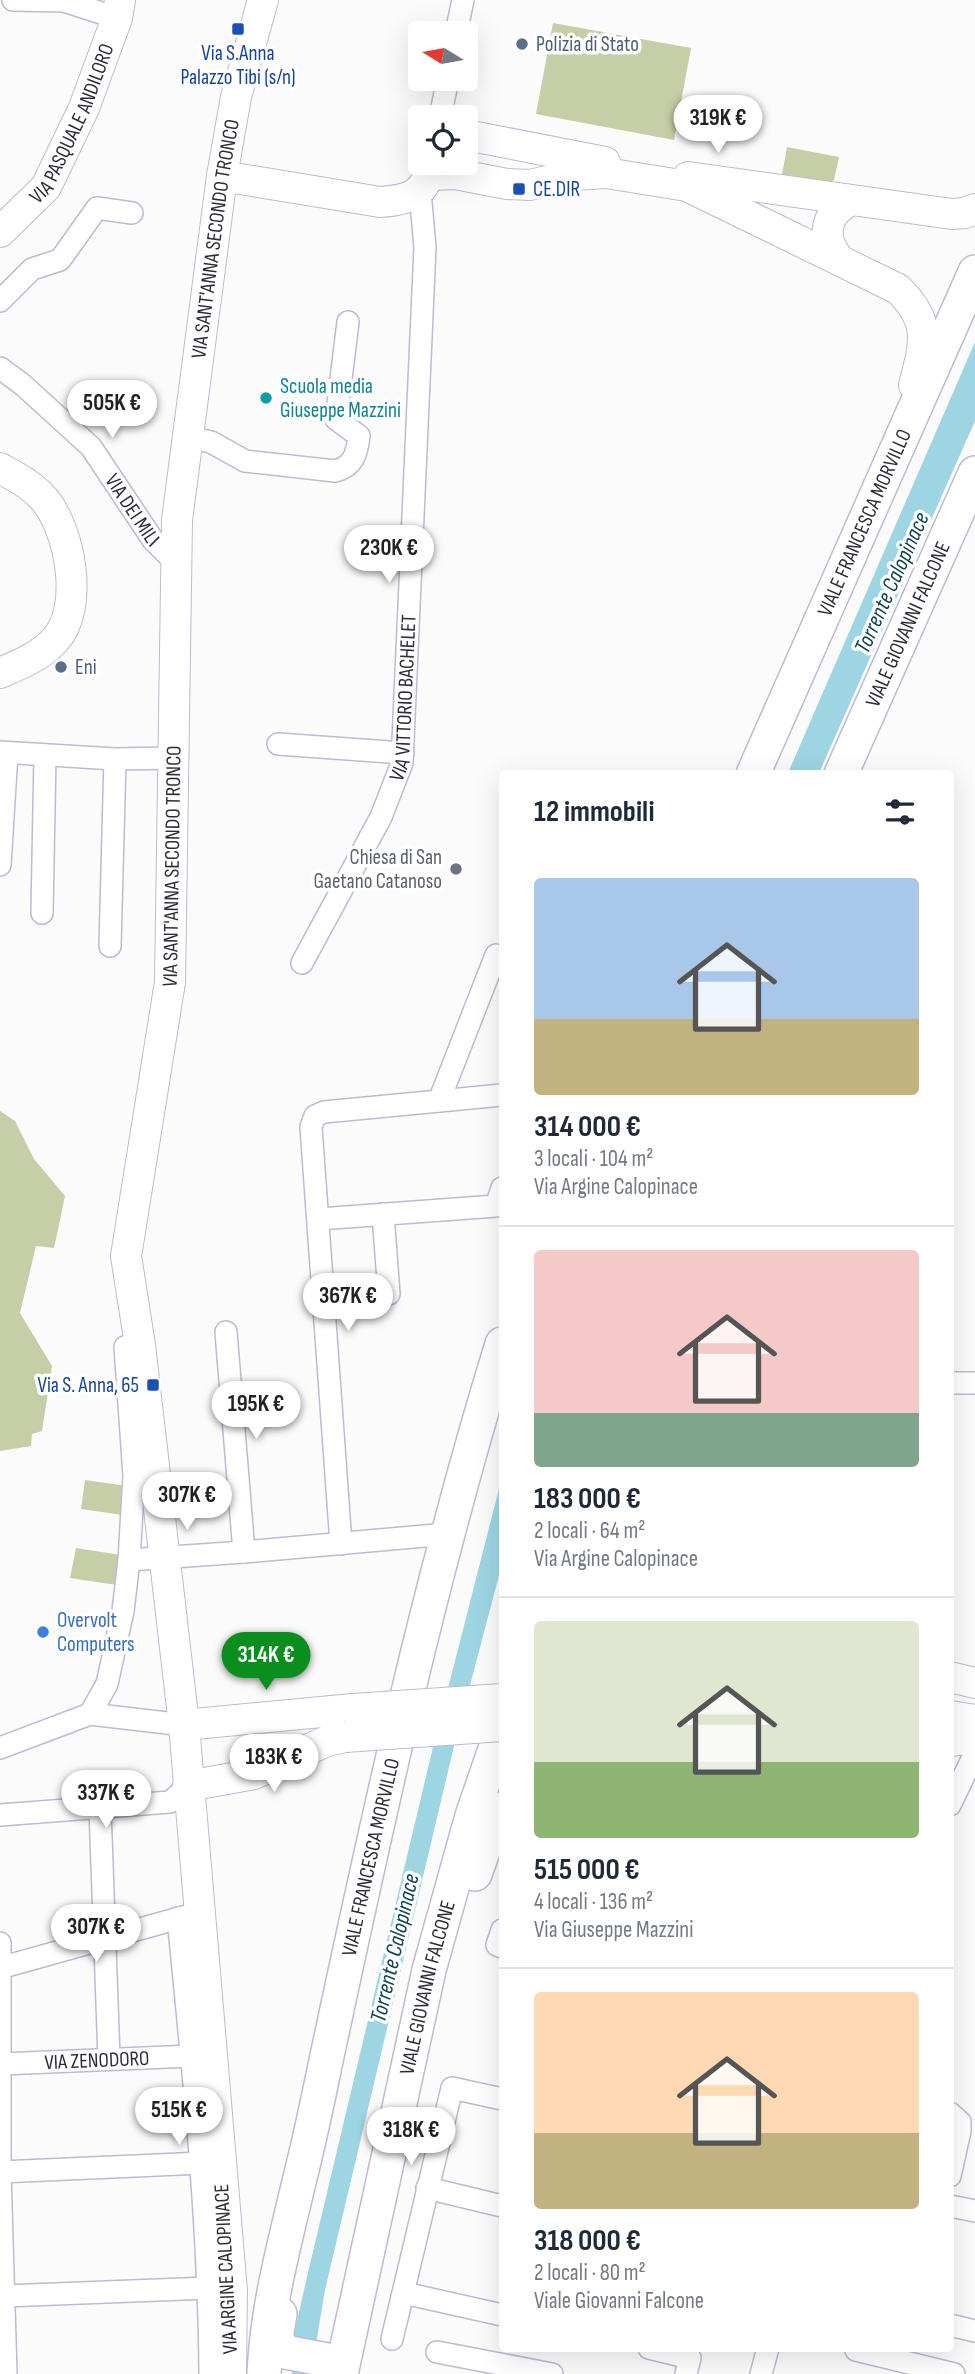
<!DOCTYPE html>
<html lang="it">
<head>
<meta charset="utf-8">
<style>
  :root { --surface:#fff; --page:#f6f6f7; --text:#1f2937; --muted:#747a83; --line:#e0e1e3; --accent:#0a8f1f }
  body { margin:0; font-family:"Sofia Sans Condensed",sans-serif; background:var(--page); color:var(--text); height:100vh; display:flex; flex-direction:column; font-size:26px; white-space:nowrap }
  * { box-sizing:border-box; margin:0 }
  p { font-size:23px; color:var(--muted) }
  .icon { flex:none; width:38px; height:38px; fill:none; stroke:currentColor; stroke-width:2; stroke-linecap:round; stroke-linejoin:round }
  .map { position:relative; flex:1; overflow:hidden }
  .sheet { position:absolute; left:499px; top:770px; width:455px; height:1582px; display:flex; flex-direction:column; background:var(--surface); border-radius:7px; box-shadow:0 7px 28px #0002 }
  .sheet>* { flex:none }
  .needle { width:46px; rotate:281deg }
  .buttons { position:absolute; left:408px; top:21px; display:grid; gap:14px }
  .buttons a { display:grid; place-items:center; width:70px; height:70px; border-radius:7px; background:var(--surface); box-shadow:0 7px 28px #0002; font-size:35px }
  .price { position:absolute; translate:-50% -60px; padding:0 16px; border-radius:24px; background:#fff; color:#222; font-size:23px; line-height:46px; filter:drop-shadow(0 2px 4px #0008) }
  .price::after { content:''; position:absolute; left:50%; top:42px; width:21px; height:16px; margin-left:-10px; background:inherit; clip-path:polygon(0 0,100% 0,50% 100%) }
  .price.on { background:var(--accent); color:#fff }
  ul { padding:0; list-style:none }
  li { display:grid; align-content:center; gap:14px; height:371px; padding:0 35px }
  li+li { border-top:2px solid var(--line) }
  li span { display:grid; place-items:center; height:217px; border-radius:7px; color:#555 }
  li>.icon { margin-inline-start:auto }
  span .icon { width:126px; height:126px; fill:#fffc; stroke-width:1 }
  li b { font-size:30px }
  h2 { display:flex; justify-content:space-between; align-items:center; height:84px; padding:0 35px; font-size:30px }
  .map>svg:first-child { display:block }
  .green { fill:#c6cea7 }
  .water { fill:#9dd5e2 }
  .lines { fill:none; stroke-linecap:round; stroke-linejoin:round }
  .street-casing { stroke:#bfb9d4; stroke-width:24 }
  .secondary-casing { stroke:#bfb9d4; stroke-width:32 }
  .primary-casing { stroke:#bfb9d4; stroke-width:36 }
  .street { stroke:#fff; stroke-width:21 }
  .secondary { stroke:#fff; stroke-width:30 }
  .primary { stroke:#fff; stroke-width:33 }
  .secondary-bridge-casing { stroke:#bfb9d4; stroke-width:32; stroke-linecap:butt }
  .secondary-bridge { stroke:#fff; stroke-width:30 }
  .transit-dot { fill:#1a4fb4; stroke:#fff; stroke-width:2.5 }
  .service-dot { fill:#5c6f8a; stroke:#fff; stroke-width:2.5 }
  .culture-dot { fill:#0f9aa8; stroke:#fff; stroke-width:2.5 }
  .worship-dot { fill:#6b7280; stroke:#fff; stroke-width:2.5 }
  .shop-dot { fill:#3f7fe0; stroke:#fff; stroke-width:2.5 }
  .labels { text-anchor:middle; dominant-baseline:central; stroke-width:7; stroke-linejoin:round; paint-order:stroke }
  .service-label { font-size:21px; fill:#4e5e75; stroke:#fff; text-anchor:start }
  .transit-label { font-size:21px; fill:#164399; stroke:#fff }
  .street-label { font-size:21px; fill:#2f2c37; stroke:#fff }
  .culture-label { font-size:21px; fill:#0d838f; stroke:#fff; text-anchor:start }
  .worship-label { font-size:21px; fill:#5b616d; stroke:#fff; text-anchor:end }
  .shop-label { font-size:21px; fill:#366cbe; stroke:#fff; text-anchor:start }
  .water-label { font-size:23px; font-style:italic; fill:#10434c; stroke:#fff }
</style>
</head>
<body>
<div class="map">
<svg width="975" height="2374" viewBox="0 0 975 2374">
  <rect width="100%" height="100%" fill="#fbfbfb"/>
  <!-- green -->
  <g class="green">
    <polygon points="553,23 691,48 674,140 536,114"/>
    <polygon points="787,147 839,157 834,180 827,185 781,180"/>
    <polygon points="0,1111 15,1121 34,1159 65,1196 54,1248 36,1246 20,1313 52,1366 42,1431 32,1434 31,1446 0,1451"/>
    <polygon points="85,1480 127,1486 123,1515 81,1509"/>
    <polygon points="76,1548 121,1555 117,1585 70,1578"/>
  </g>
  <!-- water -->
  <g class="water">
    <polygon points="975,342 975,421 819,773 788,773"/>
    <polygon points="502,1477 502,1564 454,1746 325,2290 317,2338 315,2374 292,2374 294,2335 306,2281 433,1747"/>
  </g>
  <g class="lines">
    <!-- street casing -->
    <g class="street-casing">
      <g id="street">
        <polyline points="13,0 64,1 117,18"/>
        <polyline points="456,33 463,0"/>
        <polyline points="440,117 448,79"/>
        <polyline points="0,301 32,269 60,260 97,208 132,213"/>
        <path id="s1" d="M 0,368 L 23,385 L 91,447 L 153,540 L 176,563"/>
        <path d="M 187,437 L 211,442 L 245,461 L 335,471 C 353,467 357,454 359,436 L 336,419 L 348,322"/>
        <polyline points="278,744 403,753"/>
        <polyline points="0,752 115,759 174,758"/>
        <polyline points="0,865 7,753"/>
        <polyline points="42,913 45,755"/>
        <polyline points="110,946 115,759"/>
        <path id="s2" d="M 302,963 L 381,817 L 402,763 L 425,247 L 420,192"/>
        <polyline points="439,1101 496,955"/>
        <polyline points="383,1214 389,1294"/>
        <polyline points="319,1219 496,1206 502,1188"/>
        <polyline points="226,1332 244,1552"/>
        <polyline points="950,1383 975,1383"/>
        <polyline points="341,1544 311,1127 315,1116 324,1112 502,1095"/>
        <polyline points="129,1560 244,1552 447,1534"/>
        <polyline points="90,1714 107,1684 123,1611 129,1560 134,1476 125,1347 140,1345"/>
        <polyline points="0,1748 90,1714 184,1725"/>
        <polyline points="950,1805 975,1753"/>
        <polyline points="100,1809 109,2058"/>
        <polyline points="0,1815 170,1802 188,1786"/>
        <path d="M 178,1918 C 193,2070 209,2221 210,2374"/>
        <polyline points="502,1930 497,1945 502,1947"/>
        <polyline points="0,1943 0,2172 6,2374"/>
        <polyline points="0,1968 190,1915"/>
        <path id="s3" d="M 1,2064 L 192,2056"/>
        <polyline points="950,2113 960,2122 960,2131 950,2176"/>
        <polyline points="0,2172 202,2163"/>
        <polyline points="427,2188 502,2206"/>
        <polyline points="950,2206 975,2211"/>
        <polyline points="404,2293 502,2315"/>
        <polyline points="4,2296 209,2288"/>
        <polyline points="950,2325 975,2331"/>
        <polyline points="392,2339 452,2088 502,2099"/>
        <polyline points="649,2348 690,2358 686,2374"/>
        <polyline points="856,2350 954,2374"/>
        <polyline points="437,2352 552,2374"/>
        <polyline points="761,2374 768,2348"/>
      </g>
    </g>
    <!-- secondary casing -->
    <g class="secondary-casing">
      <g id="secondary">
        <polyline points="466,135 605,162"/>
        <path d="M 430,175 L 455,174 L 507,184 L 530,185 L 574,175 L 606,173 L 687,186 L 898,289 C 932,322 925,343 914,385"/>
        <path d="M 222,176 L 380,202 C 410,200 426,195 432,163"/>
        <polyline points="688,177 952,214 965,213 975,209"/>
        <path id="s4" d="M 0,232 L 46,187 L 84,108 L 117,18 L 120,0"/>
        <path d="M 837,257 C 821,235 826,214 849,201"/>
        <path d="M 0,468 C 16,477 32,485 44,499 C 70,529 85,608 55,640 C 41,656 19,665 0,673"/>
        <polyline points="950,1677 975,1683"/>
        <polyline points="950,1716 975,1720"/>
        <polyline points="184,1725 353,1709"/>
        <polyline points="950,1741 975,1738"/>
        <polyline points="188,1786 254,1774 327,1741 345,1737"/>
        <path id="s5" d="M 231,2374 L 232,2291 L 184,1725 L 140,1345 L 126,1256 L 170,982 L 177,520 L 222,176 L 236,97 L 263,0"/>
      </g>
    </g>
    <!-- primary casing -->
    <g class="primary-casing">
      <g id="primary">
        <path id="s6" d="M 753,774 L 975,272"/>
        <path id="s7" d="M 841,774 L 975,473"/>
        <polyline points="475,1874 486,1843 502,1809"/>
        <polyline points="280,2314 276,2339 285,2352 343,2363"/>
        <path id="s8" d="M 264,2374 C 267,2308 283,2250 298,2186 C 309,2143 318,2100 327,2056 C 378,1817 430,1578 502,1344"/>
        <path id="s9" d="M 341,2374 L 429,1970 L 472,1816 L 502,1729"/>
      </g>
    </g>
    <!-- street -->
    <use href="#street" class="street"/>
    <!-- secondary -->
    <use href="#secondary" class="secondary"/>
    <!-- primary -->
    <use href="#primary" class="primary"/>
    <!-- secondary-bridge casing -->
    <g class="secondary-bridge-casing">
      <g id="secondary-bridge">
        <polyline points="353,1709 502,1699"/>
        <polyline points="345,1737 502,1726"/>
      </g>
    </g>
    <!-- secondary-bridge -->
    <use href="#secondary-bridge" class="secondary-bridge"/>
  </g>
  <!-- markers -->
  <g class="transit-dot">
    <rect x="231" y="22" width="14" height="14" rx="3.5"/>
    <rect x="512" y="182" width="14" height="14" rx="3.5"/>
    <rect x="146" y="1378" width="14" height="14" rx="3.5"/>
  </g>
  <g class="service-dot">
    <circle cx="522" cy="44" r="7"/>
    <circle cx="61" cy="667" r="7"/>
  </g>
  <circle class="culture-dot" cx="266" cy="398" r="7"/>
  <circle class="worship-dot" cx="456" cy="869" r="7"/>
  <circle class="shop-dot" cx="43" cy="1632" r="7"/>
  <g class="labels">
    <!-- service labels -->
    <g class="service-label">
      <text x="536" y="44">Polizia di Stato</text>
      <text x="75" y="667">Eni</text>
    </g>
    <!-- transit labels -->
    <g class="transit-label">
      <text x="238" y="53">Via S.Anna<tspan x="238" dy="24">Palazzo Tibi (s/n)</tspan></text>
      <text x="533" y="189" text-anchor="start">CE.DIR</text>
      <text x="139" y="1385" text-anchor="end">Via S. Anna, 65</text>
    </g>
    <!-- street labels -->
    <g class="street-label">
      <text stroke="none"><textPath href="#s4" startOffset="133">VIA PASQUALE ANDILORO</textPath></text>
      <text stroke="none"><textPath href="#s5" startOffset="2147">VIA SANT'ANNA SECONDO TRONCO</textPath></text>
      <text stroke="none"><textPath href="#s1" startOffset="196">VIA DEI MILI</textPath></text>
      <text stroke="none"><textPath href="#s6" startOffset="275">VIALE FRANCESCA MORVILLO</textPath></text>
      <text stroke="none"><textPath href="#s7" startOffset="164">VIALE GIOVANNI FALCONE</textPath></text>
      <text stroke="none"><textPath href="#s2" startOffset="289">VIA VITTORIO BACHELET</textPath></text>
      <text stroke="none"><textPath href="#s5" startOffset="1517">VIA SANT'ANNA SECONDO TRONCO</textPath></text>
      <text stroke="none"><textPath href="#s8" startOffset="528">VIALE FRANCESCA MORVILLO</textPath></text>
      <text stroke="none"><textPath href="#s9" startOffset="396">VIALE GIOVANNI FALCONE</textPath></text>
      <text stroke="none"><textPath href="#s3" startOffset="96">VIA ZENODORO</textPath></text>
      <text transform="translate(226 2269) rotate(-93)">VIA ARGINE CALOPINACE</text>
    </g>
    <!-- culture labels -->
    <g class="culture-label">
      <text x="280" y="386">Scuola media<tspan x="280" dy="24">Giuseppe Mazzini</tspan></text>
    </g>
    <!-- worship labels -->
    <g class="worship-label">
      <text x="442" y="857">Chiesa di San<tspan x="442" dy="24">Gaetano Catanoso</tspan></text>
    </g>
    <!-- shop labels -->
    <g class="shop-label">
      <text x="57" y="1620">Overvolt<tspan x="57" dy="24">Computers</tspan></text>
    </g>
    <!-- water labels -->
    <g class="water-label">
      <text transform="translate(892 583) rotate(-66)">Torrente Calopinace</text>
      <text transform="translate(395 1948) rotate(-77)">Torrente Calopinace</text>
    </g>
  </g>
</svg>
<div class="buttons">
<a><svg class="needle" viewBox="-14 -14 28 28"><path d="M0-13l5 13h-10z" fill="#e53935"/><path d="M0 13l5-13h-10z" fill="#747a83"/></svg></a>
<a><svg class="icon" aria-label="locate" viewBox="0 0 24 24"><circle cx="12" cy="12" r="6"/><path d="M12 2v4M12 18v4M2 12h4M18 12h4"/></svg></a>
</div>
<b class="price" style="left:718px;top:155px">319K €</b>
<b class="price" style="left:112px;top:440px">505K €</b>
<b class="price" style="left:389px;top:585px">230K €</b>
<b class="price" style="left:348px;top:1333px">367K €</b>
<b class="price" style="left:256px;top:1441px">195K €</b>
<b class="price" style="left:187px;top:1532px">307K €</b>
<b class="price on" style="left:266px;top:1692px">314K €</b>
<b class="price" style="left:274px;top:1794px">183K €</b>
<b class="price" style="left:106px;top:1830px">337K €</b>
<b class="price" style="left:96px;top:1964px">307K €</b>
<b class="price" style="left:179px;top:2147px">515K €</b>
<b class="price" style="left:411px;top:2167px">318K €</b>
<section class="sheet">
<h2>12 immobili<svg class="icon" aria-label="filters" viewBox="0 0 24 24"><path d="M4 7h16M4 17h16"/><circle cx="9" cy="7" r="2"/><circle cx="15" cy="17" r="2"/></svg></h2>
<ul>
<li><span style="background:linear-gradient(#a9c7e8 65%,#c2b280 0)"><svg class="icon" aria-label="home" viewBox="0 0 24 24"><path d="M3 11l9-7 9 7M6 9v11h12V9"/></svg></span><div><b>314 000 €</b><p>3 locali · 104 m²</p><p>Via Argine Calopinace</p></div></li>
<li><span style="background:linear-gradient(#f6c9c9 75%,#7fa58c 0)"><svg class="icon" aria-label="home" viewBox="0 0 24 24"><path d="M3 11l9-7 9 7M6 9v11h12V9"/></svg></span><div><b>183 000 €</b><p>2 locali · 64 m²</p><p>Via Argine Calopinace</p></div></li>
<li><span style="background:linear-gradient(#dfe7d0 65%,#8fb573 0)"><svg class="icon" aria-label="home" viewBox="0 0 24 24"><path d="M3 11l9-7 9 7M6 9v11h12V9"/></svg></span><div><b>515 000 €</b><p>4 locali · 136 m²</p><p>Via Giuseppe Mazzini</p></div></li>
<li><span style="background:linear-gradient(#ffd9b3 65%,#c2b280 0)"><svg class="icon" aria-label="home" viewBox="0 0 24 24"><path d="M3 11l9-7 9 7M6 9v11h12V9"/></svg></span><div><b>318 000 €</b><p>2 locali · 80 m²</p><p>Viale Giovanni Falcone</p></div></li>
</ul>
</section>
</div>
</body>
</html>
